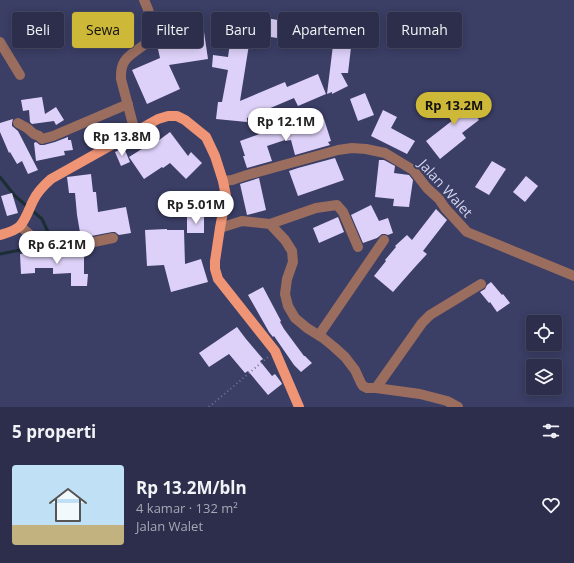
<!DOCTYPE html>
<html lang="id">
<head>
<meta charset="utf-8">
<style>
  :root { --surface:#2c2e4c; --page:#383a56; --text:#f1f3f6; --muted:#a6a8b5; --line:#484a64; --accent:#ceb837 }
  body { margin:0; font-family:"Open Sans",sans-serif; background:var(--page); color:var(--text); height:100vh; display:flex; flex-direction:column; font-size:15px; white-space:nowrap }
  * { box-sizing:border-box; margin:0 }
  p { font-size:13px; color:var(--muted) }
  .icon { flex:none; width:22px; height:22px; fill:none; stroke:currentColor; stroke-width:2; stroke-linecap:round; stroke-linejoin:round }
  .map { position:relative; height:407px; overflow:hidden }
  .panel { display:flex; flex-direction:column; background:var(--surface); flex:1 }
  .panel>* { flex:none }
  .top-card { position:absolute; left:12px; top:12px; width:550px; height:36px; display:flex; gap:8px }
  .fabs { position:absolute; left:526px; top:315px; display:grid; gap:8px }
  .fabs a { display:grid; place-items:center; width:36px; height:36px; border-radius:4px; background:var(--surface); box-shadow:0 2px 10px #0003,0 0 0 1px var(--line); font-size:20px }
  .price { position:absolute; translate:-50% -34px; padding:0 9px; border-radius:14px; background:#fff; color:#222; font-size:13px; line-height:26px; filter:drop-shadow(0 1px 2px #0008) }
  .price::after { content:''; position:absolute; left:50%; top:24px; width:12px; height:9px; margin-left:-6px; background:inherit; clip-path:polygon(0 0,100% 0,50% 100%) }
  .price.on { background:var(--accent); color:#111 }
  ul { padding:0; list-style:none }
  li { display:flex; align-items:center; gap:12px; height:100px; padding:0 12px }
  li+li { border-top:1px solid var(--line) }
  li span { display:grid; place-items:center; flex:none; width:112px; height:80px; border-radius:4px; color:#555 }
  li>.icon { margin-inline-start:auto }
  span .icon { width:48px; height:48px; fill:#fffc; stroke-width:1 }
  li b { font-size:17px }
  h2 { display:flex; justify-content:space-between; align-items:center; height:48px; padding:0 12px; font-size:17px }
  .pill { padding:0 14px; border-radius:4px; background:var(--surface); box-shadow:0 2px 10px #0003,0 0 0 1px var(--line); font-size:14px; line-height:36px }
  .pill.on { background:var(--accent); color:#111 }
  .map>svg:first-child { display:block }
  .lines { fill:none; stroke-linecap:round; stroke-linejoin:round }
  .stream { stroke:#1a2e34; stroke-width:3 }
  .building { fill:#ded1f9 }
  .path { stroke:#707394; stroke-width:2; stroke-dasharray:1 3; stroke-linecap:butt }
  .minor { stroke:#9a6d5e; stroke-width:10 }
  .major { stroke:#ef9475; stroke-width:10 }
  .labels { text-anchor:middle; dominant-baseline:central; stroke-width:4; stroke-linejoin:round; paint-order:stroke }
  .street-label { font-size:14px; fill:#d3d6ee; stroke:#3b3e65 }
</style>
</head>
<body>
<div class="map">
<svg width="574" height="407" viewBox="0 0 574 407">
  <rect width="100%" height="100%" fill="#3b3e65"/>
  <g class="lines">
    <!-- stream -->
    <polyline class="stream" points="0,177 15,196 42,219 48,232 44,240 35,247 0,254"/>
  </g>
  <!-- building -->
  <g class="building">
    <polygon points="199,11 201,25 203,25 208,59 169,65 180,89 147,104 132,70 160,58 158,49 168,48 166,30 171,30 169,16"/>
    <polygon points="255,16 317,27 314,44 252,34"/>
    <polygon points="218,21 233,23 230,37 216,34"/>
    <polygon points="232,29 251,32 240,101 285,82 287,87 318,74 326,94 298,106 294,98 247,118 247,122 216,119 218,102 222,102 228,70 212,67 213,55 228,57"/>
    <polygon points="334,37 352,39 348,73 341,73 348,86 332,94 332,92 327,94"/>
    <polygon points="365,93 374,115 358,121 350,99"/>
    <polygon points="466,93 476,107 472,110 479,120 462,133 466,138 440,159 426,141 453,120 444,108"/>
    <polygon points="42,97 45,114 56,107 64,120 56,125 54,121 32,124 30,122 29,110 23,111 21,100"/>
    <polygon points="383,110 397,117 391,128 415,141 407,154 371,136"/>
    <polygon points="13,119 12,123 12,126 18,131 38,170 28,174 22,161 17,164 10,152 9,153 0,132 0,123"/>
    <polygon points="324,119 331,141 328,142 330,145 295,155 291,140 285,141 285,140 267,146 272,161 247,168 243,156 245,156 240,141 271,130 272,133 308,123 309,124"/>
    <polygon points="170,132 188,156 191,152 202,163 186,179 170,163 163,168 162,167 144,179 129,157 145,147 147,149"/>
    <polygon points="68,137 68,140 71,140 73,150 64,151 65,155 36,161 34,143 36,142 40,145 44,145 55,142"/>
    <polygon points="124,148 130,162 121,166 115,152"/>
    <polygon points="335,158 344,180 298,196 289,171 298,168"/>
    <polygon points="379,160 384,160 395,166 394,173 409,175 413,180 409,207 393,206 394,199 375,197"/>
    <polygon points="492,161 506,169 489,195 475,187"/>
    <polygon points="91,174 93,192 96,192 98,212 126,207 131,233 119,235 115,232 112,232 81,238 77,215 75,193 69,193 67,177"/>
    <polygon points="526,176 538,186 525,202 513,192"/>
    <polygon points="259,178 266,210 247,215 240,184"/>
    <polygon points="218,191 217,206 197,207 196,192"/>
    <polygon points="12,193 18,213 7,216 1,196"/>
    <polygon points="371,205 379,221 388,218 393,233 388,235 385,234 382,234 377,238 363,243 351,215"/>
    <polygon points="436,209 447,220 423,251 427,254 415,267 393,292 374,276 386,261 385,260 396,247 395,246 407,235 412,240"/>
    <rect x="187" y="217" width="17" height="16"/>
    <polygon points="338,217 344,232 319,243 313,228"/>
    <polygon points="167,229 167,230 184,230 185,264 201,259 208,282 171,292 164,265 147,266 145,230"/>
    <polygon points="84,251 84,274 88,274 87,286 71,286 71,273 53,274 53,268 35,268 35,273 21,274 20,254 41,252 48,256 55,256"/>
    <polygon points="491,282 502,295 503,294 510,303 497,312 490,302 489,303 480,292 485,289 487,285"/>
    <polygon points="263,287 281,321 280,322 284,329 304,356 305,356 312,363 301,372 294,365 274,336 273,337 269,332 248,295"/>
    <polygon points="237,327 246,339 263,359 260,361 272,376 275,374 281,382 282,384 268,395 248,371 245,373 229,354 209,367 199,353"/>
  </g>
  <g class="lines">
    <!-- path -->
    <polyline class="path" points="209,407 268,357"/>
    <!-- minor -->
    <g class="minor">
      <polyline points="0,42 20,75"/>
      <polyline points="18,123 27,128 34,134 39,136 42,139 53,136 128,104"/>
      <path d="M 135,132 L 121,79 C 120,59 129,56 144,45 C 147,43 151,40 152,36 C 155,27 148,8 144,0"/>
      <polyline points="223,181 232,180 247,175 338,150 352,148 366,149 385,153 413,170 427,188 439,199 445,208 467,232 574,276"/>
      <polyline points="270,224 316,208 337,205 343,212 358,247"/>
      <polyline points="20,226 43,246 48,250 55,250 113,238"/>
      <polyline points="220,228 242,221 270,224 285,240 292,251 293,262 287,279 285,294 288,306 295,318 307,328 323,338 334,347 345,357 355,370 361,383 363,386 367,388 376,388 420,394 447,401 458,407"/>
      <polyline points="319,335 384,240"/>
      <polyline points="376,388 422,323 430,315 481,284"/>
    </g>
    <!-- major -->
    <path class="major" d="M 0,235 C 7,233 15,231 20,226 C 26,219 29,209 33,201 C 37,192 43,186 51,179 L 158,119 L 168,116 L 177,116 L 185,120 L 206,137 L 215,156 L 223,181 L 226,196 L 220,228 L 215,261 L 215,269 L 218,279 L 275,351 L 299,407"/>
  </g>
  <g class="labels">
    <!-- street labels -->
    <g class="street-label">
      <text transform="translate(446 188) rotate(48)">Jalan Walet</text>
    </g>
  </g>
</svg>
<div class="fabs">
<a><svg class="icon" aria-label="locate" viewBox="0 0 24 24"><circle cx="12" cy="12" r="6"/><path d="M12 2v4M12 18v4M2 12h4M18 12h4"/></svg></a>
<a><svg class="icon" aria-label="layers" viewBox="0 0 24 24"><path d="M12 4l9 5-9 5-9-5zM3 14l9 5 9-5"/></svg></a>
</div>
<b class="price on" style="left:454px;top:126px">Rp 13.2M</b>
<b class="price" style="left:286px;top:142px">Rp 12.1M</b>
<b class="price" style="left:122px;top:157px">Rp 13.8M</b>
<b class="price" style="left:196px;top:225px">Rp 5.01M</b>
<b class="price" style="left:57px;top:265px">Rp 6.21M</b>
<div class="top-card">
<a class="pill">Beli</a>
<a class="pill on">Sewa</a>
<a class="pill">Filter</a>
<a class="pill">Baru</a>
<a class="pill">Apartemen</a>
<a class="pill">Rumah</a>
</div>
</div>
<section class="panel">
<h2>5 properti<svg class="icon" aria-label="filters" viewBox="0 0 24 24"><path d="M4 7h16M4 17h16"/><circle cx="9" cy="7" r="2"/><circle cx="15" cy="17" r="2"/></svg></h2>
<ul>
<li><span style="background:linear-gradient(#bfe0f5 75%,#c2b280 0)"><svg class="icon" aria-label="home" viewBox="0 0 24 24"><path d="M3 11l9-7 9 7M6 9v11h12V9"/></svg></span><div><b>Rp 13.2M/bln</b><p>4 kamar · 132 m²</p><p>Jalan Walet</p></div><svg class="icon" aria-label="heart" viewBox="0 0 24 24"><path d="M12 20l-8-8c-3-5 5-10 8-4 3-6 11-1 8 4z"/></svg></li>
</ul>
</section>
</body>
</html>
